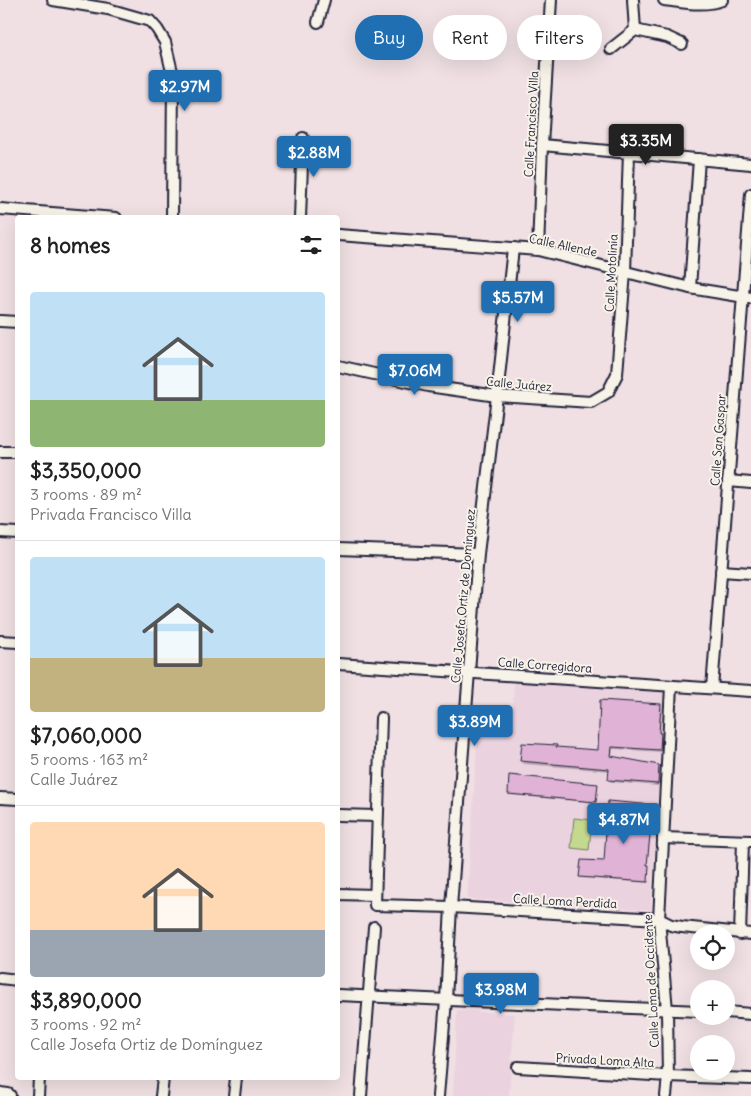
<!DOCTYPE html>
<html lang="en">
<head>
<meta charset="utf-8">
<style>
  :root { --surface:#fff; --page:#f6f6f6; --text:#222; --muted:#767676; --line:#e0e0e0; --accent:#1f6fb2 }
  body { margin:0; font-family:Delius,sans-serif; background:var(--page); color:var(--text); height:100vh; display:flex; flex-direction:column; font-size:19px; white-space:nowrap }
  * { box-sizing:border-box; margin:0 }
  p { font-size:16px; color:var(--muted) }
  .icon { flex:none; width:28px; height:28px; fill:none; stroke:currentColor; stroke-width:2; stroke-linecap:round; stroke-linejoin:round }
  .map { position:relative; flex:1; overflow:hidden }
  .details { position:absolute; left:15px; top:215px; width:325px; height:865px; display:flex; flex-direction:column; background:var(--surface); border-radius:5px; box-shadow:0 5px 20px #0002 }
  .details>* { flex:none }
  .guide { position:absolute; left:355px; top:15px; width:320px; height:45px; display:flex; gap:10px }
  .tools { position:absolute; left:690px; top:925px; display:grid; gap:10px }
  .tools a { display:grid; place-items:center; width:45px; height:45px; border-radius:50%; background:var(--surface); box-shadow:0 5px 20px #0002; font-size:25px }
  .price { position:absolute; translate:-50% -42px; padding:0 11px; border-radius:5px; background:var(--accent); color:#fff; font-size:16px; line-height:32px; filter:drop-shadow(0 1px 2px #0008) }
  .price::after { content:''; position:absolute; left:50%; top:30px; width:15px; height:11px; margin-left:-8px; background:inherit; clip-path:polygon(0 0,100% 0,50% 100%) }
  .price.selected { background:#222; color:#fff }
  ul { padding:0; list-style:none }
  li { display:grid; align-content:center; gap:10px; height:265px; padding:0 15px }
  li+li { border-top:1px solid var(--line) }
  li span { display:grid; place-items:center; height:155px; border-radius:5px; color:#555 }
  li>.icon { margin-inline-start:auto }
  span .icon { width:90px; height:90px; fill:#fffc; stroke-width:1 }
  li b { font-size:21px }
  h2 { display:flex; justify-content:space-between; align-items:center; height:60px; padding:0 15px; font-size:21px }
  .pill { padding:0 18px; border-radius:22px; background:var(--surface); box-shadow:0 5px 20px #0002; font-size:18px; line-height:45px }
  .pill.selected { background:var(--accent); color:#fff }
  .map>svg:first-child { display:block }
  .built { fill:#ebd2df }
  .green { fill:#c4d88e; stroke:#737d64 }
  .shadow { fill:#0003 }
  .building { fill:#e0b3d6; stroke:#22223b }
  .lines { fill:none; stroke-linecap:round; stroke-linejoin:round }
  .street-casing { stroke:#22223b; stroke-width:14 }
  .secondary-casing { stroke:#22223b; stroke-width:18 }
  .street { stroke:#f7f3e8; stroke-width:10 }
  .secondary { stroke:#f7f3e8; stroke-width:14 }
  .labels { text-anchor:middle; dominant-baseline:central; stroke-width:4; stroke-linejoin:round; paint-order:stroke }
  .street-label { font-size:12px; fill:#22223b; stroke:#f7f3e8 }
</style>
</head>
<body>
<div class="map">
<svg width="751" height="1096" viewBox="0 0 751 1096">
  <rect width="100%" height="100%" fill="#f0e0e3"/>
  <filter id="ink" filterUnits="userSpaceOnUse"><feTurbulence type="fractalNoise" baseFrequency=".02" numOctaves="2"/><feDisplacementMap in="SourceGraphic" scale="10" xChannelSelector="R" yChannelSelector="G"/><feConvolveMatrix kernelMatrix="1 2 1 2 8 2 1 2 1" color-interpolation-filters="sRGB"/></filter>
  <g filter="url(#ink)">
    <!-- built -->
    <g class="built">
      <polygon points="514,681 664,690 651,910 467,899 478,728 511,730"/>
      <polygon points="457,1010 515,1014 509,1096 453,1096"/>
    </g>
    <!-- green -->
    <polygon class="green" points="574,818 592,820 589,850 571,848"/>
    <!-- shadow -->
    <g class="shadow">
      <polygon points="661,706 662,708 660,734 662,737 661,752 613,749 612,758 658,766 659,768 658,786 611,782 609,780 610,771 523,764 522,761 556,746 557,748 599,751"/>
      <polygon points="597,785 596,803 510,795 509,794"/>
      <polygon points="653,807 647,866 649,867 648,883 581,878 581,876 606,863"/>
    </g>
    <!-- building -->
    <g class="building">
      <polygon points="600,700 661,704 659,733 661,733 660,750 612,747 611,756 659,765 658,784 608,780 609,769 520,761 522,743 557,745 556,747 598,750"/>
      <polygon points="509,775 598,784 596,802 508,794"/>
      <polygon points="608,801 653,805 647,865 649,865 648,882 579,877 581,860 604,861"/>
    </g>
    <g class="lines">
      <!-- street casing -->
      <g class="street-casing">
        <g id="street">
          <polyline points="53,0 108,9 150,21 157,29 165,42 173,76 172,218"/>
          <polyline points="633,0 635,30"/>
          <path d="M 664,0 C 682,2 704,7 722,0"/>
          <polyline points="318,22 324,0"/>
          <polyline points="611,49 635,30 667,37 682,44"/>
          <polyline points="542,145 751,164"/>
          <polyline points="0,209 116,218"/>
          <polyline points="300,218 303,138"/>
          <polyline points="338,235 538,250 690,288 751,298"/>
          <polyline points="538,250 542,145 551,0"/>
          <polyline points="690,288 699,159"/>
          <polyline points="0,321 18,322"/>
          <polyline points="338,366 428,386 497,396 591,402 608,392 617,374 625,272 629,152"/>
          <polyline points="0,452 18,452"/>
          <polyline points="728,481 751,483"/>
          <polyline points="0,532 18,533"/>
          <polyline points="338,549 478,554"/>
          <polyline points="721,571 751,573"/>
          <polyline points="0,641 18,642"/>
          <polyline points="338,664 751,691"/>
          <polyline points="712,688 751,194"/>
          <polyline points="381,718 375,905 451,907 659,919 671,925 682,927 751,934"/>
          <polyline points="0,798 18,799"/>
          <polyline points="338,815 377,816"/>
          <polyline points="663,838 751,841"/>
          <polyline points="338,894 375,895"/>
          <polyline points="740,934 743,841"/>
          <polyline points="0,978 18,980"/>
          <polyline points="338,995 699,1011"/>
          <polyline points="726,1012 751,1014"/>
          <polyline points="518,1067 668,1076 751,1079"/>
          <polyline points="38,1096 39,1078"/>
          <polyline points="161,1096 163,1078"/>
          <polyline points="234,1096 236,1078"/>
          <polyline points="361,1096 374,927"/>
          <polyline points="438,1096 446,1000 451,907 478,554 497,396 513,248"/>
          <polyline points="666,1096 668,1076 667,1010 659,919 671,686"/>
        </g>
      </g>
      <!-- secondary casing -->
      <g class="secondary-casing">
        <polyline id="secondary" points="0,1095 8,1096"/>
      </g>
      <!-- street -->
      <use href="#street" class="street"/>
      <!-- secondary -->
      <use href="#secondary" class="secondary"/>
    </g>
  </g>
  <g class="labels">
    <!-- street labels -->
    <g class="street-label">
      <text transform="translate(531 124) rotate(-87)">Calle Francisco Villa</text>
      <text transform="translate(563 245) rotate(12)">Calle Allende</text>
      <text transform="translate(611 273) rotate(-87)">Calle Motolinía</text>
      <text transform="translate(519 384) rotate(5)">Calle Juárez</text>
      <text transform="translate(718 440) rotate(-86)">Calle San Gaspar</text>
      <text transform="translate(463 596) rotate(-85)">Calle Josefa Ortiz de Domínguez</text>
      <text transform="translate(545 665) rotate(4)">Calle Corregidora</text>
      <text transform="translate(565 901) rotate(3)">Calle Loma Perdida</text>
      <text transform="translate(651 981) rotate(-93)">Calle Loma de Occidente</text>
      <text transform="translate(605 1060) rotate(3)">Privada Loma Alta</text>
    </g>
  </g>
</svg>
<div class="tools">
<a><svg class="icon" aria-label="locate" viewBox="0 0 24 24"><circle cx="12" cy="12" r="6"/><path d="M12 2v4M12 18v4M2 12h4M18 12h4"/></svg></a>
<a>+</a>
<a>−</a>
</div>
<b class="price" style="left:185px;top:112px">$2.97M</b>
<b class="price selected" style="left:646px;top:166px">$3.35M</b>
<b class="price" style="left:314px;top:178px">$2.88M</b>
<b class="price" style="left:518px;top:323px">$5.57M</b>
<b class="price" style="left:415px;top:396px">$7.06M</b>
<b class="price" style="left:475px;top:747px">$3.89M</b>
<b class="price" style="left:624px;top:845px">$4.87M</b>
<b class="price" style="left:501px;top:1015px">$3.98M</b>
<div class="guide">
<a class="pill selected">Buy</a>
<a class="pill">Rent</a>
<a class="pill">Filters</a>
</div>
<section class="details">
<h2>8 homes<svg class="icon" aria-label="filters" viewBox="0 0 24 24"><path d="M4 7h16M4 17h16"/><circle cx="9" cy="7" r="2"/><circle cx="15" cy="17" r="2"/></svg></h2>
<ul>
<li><span style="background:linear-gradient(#bfe0f5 70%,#8fb573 0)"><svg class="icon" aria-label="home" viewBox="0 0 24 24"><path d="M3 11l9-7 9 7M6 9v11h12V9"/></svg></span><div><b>$3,350,000</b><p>3 rooms · 89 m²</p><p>Privada Francisco Villa</p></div></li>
<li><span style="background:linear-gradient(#bfe0f5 65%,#c2b280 0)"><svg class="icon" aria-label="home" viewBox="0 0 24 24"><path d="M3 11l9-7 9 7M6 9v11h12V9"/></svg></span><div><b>$7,060,000</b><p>5 rooms · 163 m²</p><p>Calle Juárez</p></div></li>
<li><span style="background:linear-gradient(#ffd9b3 70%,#9aa5b1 0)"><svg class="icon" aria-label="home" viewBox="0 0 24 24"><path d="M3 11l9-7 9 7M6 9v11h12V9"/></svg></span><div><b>$3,890,000</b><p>3 rooms · 92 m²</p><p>Calle Josefa Ortiz de Domínguez</p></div></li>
</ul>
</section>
</div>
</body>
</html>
